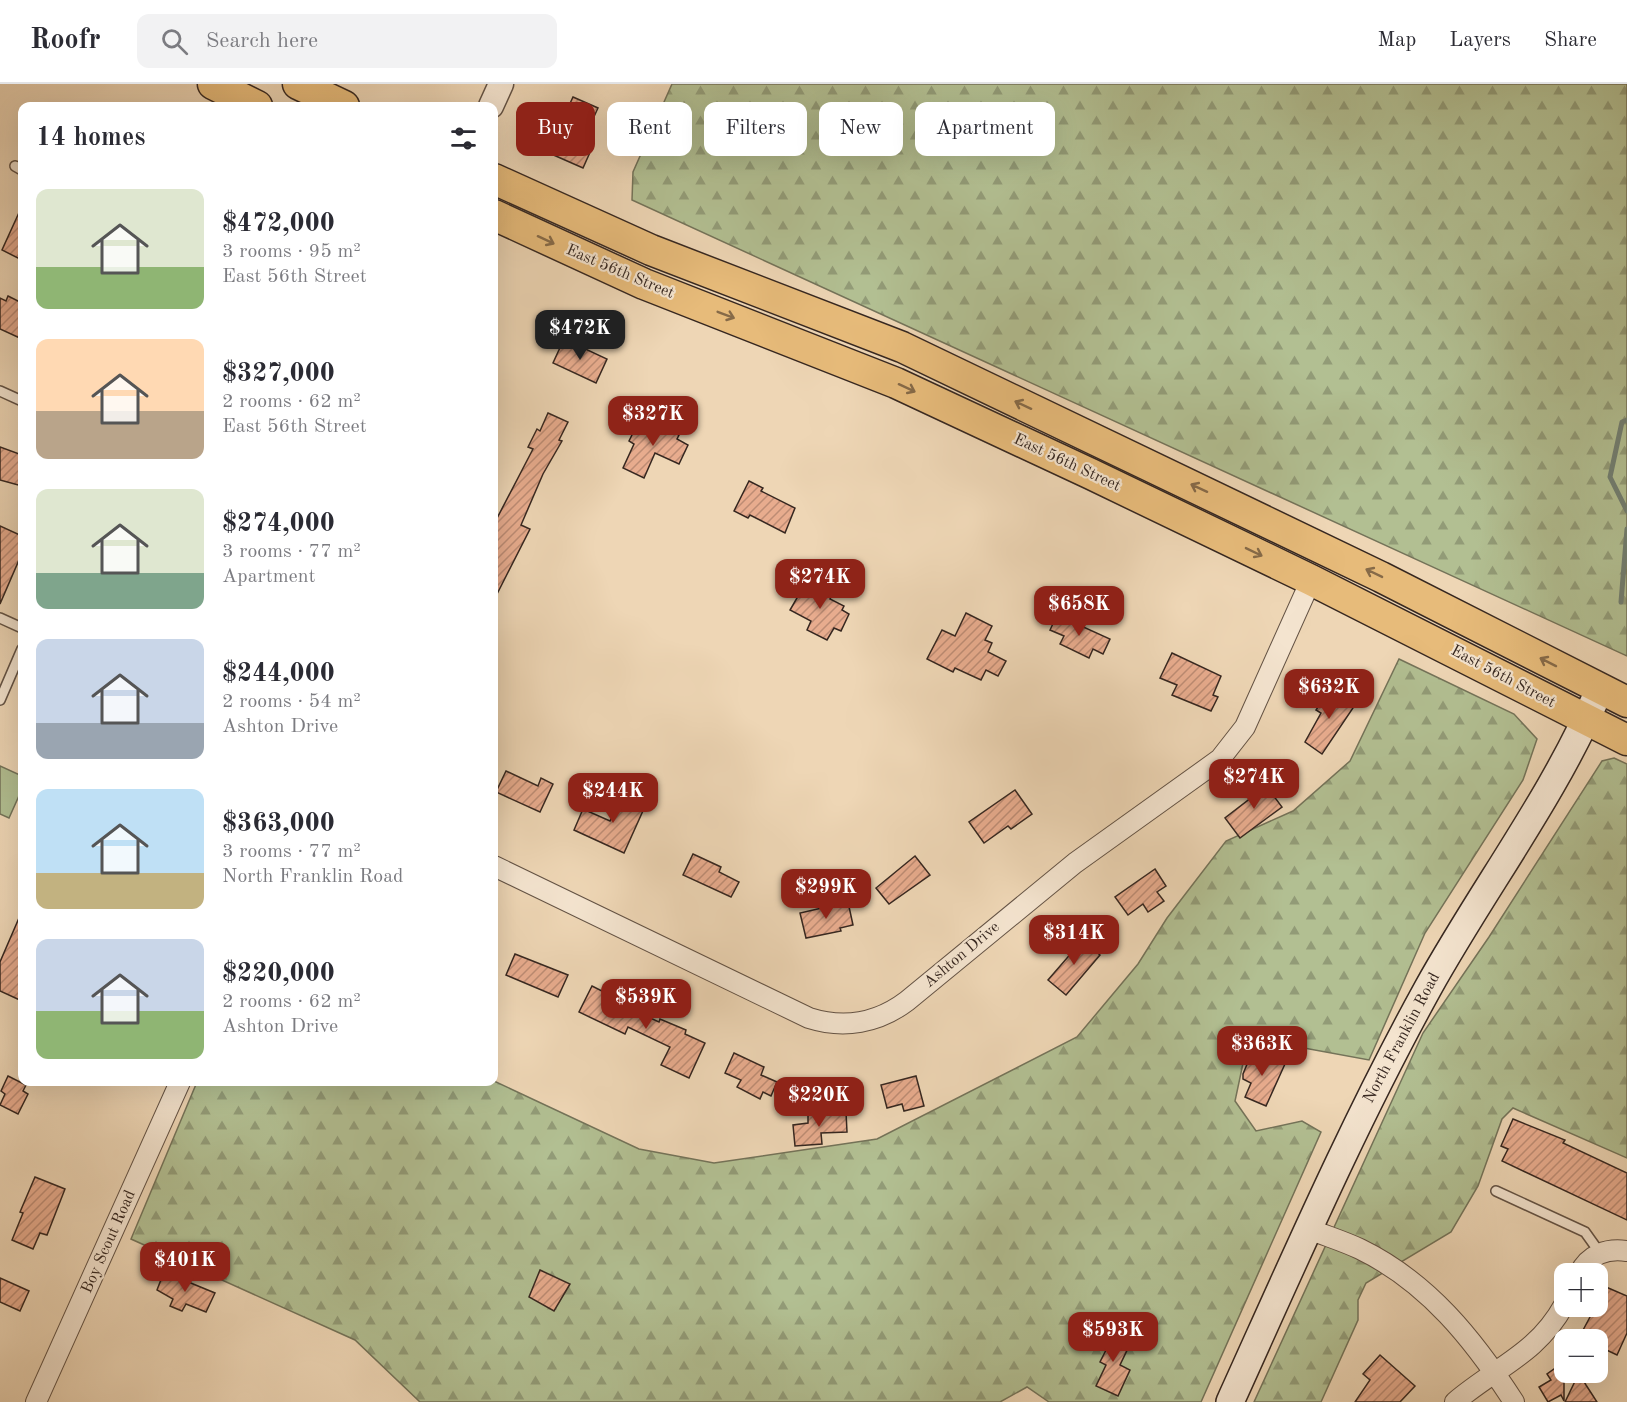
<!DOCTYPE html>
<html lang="en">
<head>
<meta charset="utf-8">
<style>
  :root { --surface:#fff; --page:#f2f2f3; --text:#2b2b33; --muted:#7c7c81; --line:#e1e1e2; --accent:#8f2418 }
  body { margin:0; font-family:"Old Standard TT",serif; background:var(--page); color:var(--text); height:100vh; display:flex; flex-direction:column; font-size:22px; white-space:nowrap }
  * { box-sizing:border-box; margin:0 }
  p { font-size:20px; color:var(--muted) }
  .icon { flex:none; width:33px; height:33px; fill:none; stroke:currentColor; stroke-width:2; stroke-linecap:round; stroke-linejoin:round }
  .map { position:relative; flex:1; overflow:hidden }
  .panel { position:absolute; left:18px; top:18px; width:480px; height:984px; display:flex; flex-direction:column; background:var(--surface); border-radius:12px; box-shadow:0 6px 24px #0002 }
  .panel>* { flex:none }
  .banner { position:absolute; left:516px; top:18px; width:570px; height:54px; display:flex; gap:12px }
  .controls { position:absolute; left:1554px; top:1179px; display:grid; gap:12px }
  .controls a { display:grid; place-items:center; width:54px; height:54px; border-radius:12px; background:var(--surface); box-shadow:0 6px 24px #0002; font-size:30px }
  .price { position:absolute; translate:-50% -51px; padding:0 14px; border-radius:12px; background:var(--accent); color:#fff; font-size:20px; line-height:39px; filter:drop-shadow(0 2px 3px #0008) }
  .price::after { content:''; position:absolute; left:50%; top:36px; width:18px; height:14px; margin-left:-9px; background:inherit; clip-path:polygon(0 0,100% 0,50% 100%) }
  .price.active { background:#222; color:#fff }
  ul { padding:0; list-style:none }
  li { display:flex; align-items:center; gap:18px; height:150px; padding:0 18px }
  li span { display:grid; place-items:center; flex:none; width:168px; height:120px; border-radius:12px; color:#555 }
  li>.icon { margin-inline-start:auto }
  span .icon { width:72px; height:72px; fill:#fffc; stroke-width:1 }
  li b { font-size:26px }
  h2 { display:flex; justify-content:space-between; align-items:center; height:72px; padding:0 18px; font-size:26px }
  .chip { padding:0 21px; border-radius:12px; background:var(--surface); box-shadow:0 6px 24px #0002; font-size:21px; line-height:54px }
  .chip.active { background:var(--accent); color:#fff }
  header { display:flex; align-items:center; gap:36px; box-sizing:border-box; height:84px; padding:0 30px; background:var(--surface); border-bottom:2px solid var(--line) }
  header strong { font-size:28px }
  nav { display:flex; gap:33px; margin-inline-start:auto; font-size:21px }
  .search { width:420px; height:54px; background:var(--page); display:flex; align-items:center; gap:15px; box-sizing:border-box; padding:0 21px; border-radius:12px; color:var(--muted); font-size:22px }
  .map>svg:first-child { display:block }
  .forest { fill:url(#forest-firs); stroke:#747359; stroke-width:1.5 }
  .pitch { fill:#b2bf92; stroke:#747359; stroke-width:1.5 }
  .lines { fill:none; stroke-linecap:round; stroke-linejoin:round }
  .stream { stroke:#727f72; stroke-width:5 }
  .building { fill:url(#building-hatch); stroke:#362720; stroke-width:1.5 }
  .service-casing { stroke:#645345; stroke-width:12 }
  .minor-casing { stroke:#645345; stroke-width:22 }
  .tertiary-casing { stroke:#645345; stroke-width:27 }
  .secondary-casing { stroke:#362720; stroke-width:30 }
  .primary-casing { stroke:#362720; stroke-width:33 }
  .service { stroke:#f4e4cf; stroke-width:9 }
  .minor { stroke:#f4e4cf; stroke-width:20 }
  .tertiary { stroke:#f4e4cf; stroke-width:24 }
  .secondary { stroke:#f4e4cf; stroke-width:27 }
  .primary { stroke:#e7bb7a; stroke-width:30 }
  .oneway { stroke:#866a48 }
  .labels { text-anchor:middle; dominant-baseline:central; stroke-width:4.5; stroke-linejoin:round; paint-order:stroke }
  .street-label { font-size:16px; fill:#362720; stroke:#f4e4cf }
</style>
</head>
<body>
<header>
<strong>Roofr</strong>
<div class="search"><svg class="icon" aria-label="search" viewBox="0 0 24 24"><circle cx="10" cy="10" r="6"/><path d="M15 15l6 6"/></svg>Search here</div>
<nav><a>Map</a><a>Layers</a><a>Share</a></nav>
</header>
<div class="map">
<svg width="1627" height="1318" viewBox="0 0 1627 1318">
  <defs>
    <pattern id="forest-firs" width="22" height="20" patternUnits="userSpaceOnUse" patternTransform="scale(1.5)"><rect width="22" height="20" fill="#b2bf92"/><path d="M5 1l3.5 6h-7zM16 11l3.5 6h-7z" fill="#929b77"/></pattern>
    <pattern id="building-hatch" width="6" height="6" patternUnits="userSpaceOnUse" patternTransform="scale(1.5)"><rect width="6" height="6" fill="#e8ac8e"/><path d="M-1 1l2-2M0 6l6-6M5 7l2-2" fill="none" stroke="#bd8c74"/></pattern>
  </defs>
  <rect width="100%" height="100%" fill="#eed6b5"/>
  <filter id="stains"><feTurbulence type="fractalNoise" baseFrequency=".00333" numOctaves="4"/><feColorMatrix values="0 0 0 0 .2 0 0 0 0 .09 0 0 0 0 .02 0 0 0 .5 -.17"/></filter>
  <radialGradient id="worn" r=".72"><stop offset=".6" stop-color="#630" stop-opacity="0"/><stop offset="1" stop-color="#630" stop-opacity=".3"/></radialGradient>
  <!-- forest -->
  <g class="forest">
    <polygon points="672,0 1627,0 1627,572 632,116 633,88"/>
    <polygon points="1399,575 1514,630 1537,655 1523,696 1425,849 1369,976 1304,964 1245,970 1235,1017 1256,1047 1302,1037 1321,1048 1201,1318 1049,1318 1027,1303 1000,1318 420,1318 355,1256 131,1155 197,998 494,997 639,1065 714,1079 877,1055 1077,953 1138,880 1167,834 1226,757 1293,727 1350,677"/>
    <polygon points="1614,674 1627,680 1627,1074 1513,1024 1502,1035 1478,1102 1451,1148 1366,1199 1358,1216 1358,1236 1321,1318 1254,1318 1423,949 1489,853 1602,677"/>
  </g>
  <!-- pitch -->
  <polygon class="pitch" points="0,682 22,692 22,705 9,734 0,730"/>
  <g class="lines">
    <!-- stream -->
    <g class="stream">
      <polyline points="1627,336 1622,338 1610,393 1627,427"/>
      <polyline points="1621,518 1627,445"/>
    </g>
  </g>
  <!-- building -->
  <g class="building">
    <polygon points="573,13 598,24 581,61 591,66 583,84 549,69 559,42 554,40 561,23 567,26"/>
    <polygon points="22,122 22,176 2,166"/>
    <polygon points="8,212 22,219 22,255 0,245 0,214 6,217"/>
    <polygon points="564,255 607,275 596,299 553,279"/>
    <polygon points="548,329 568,338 559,356 562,357 543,390 521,441 530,445 494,516 494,440 533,365 528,363 537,345 540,347"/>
    <polygon points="641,333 679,351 677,355 688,361 679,380 655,369 644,394 623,384 634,360 629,357"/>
    <polygon points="0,363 22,371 22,402 0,396"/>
    <polygon points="749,397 763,404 761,407 795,424 785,449 750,431 748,434 734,427"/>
    <polygon points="0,442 22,452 22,469 0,520"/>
    <polygon points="808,495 834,508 830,515 844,522 842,526 849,530 841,547 834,544 827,556 807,546 811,537 790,526"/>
    <polygon points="966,529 992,542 985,556 992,559 988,568 1006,577 998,592 986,586 981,596 955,584 953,588 927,575 942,546 955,552"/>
    <polygon points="1057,531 1110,555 1103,570 1093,565 1089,574 1060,560 1064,552 1050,546"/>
    <polygon points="1172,569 1221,592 1213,611 1218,613 1211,627 1172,611 1177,601 1160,594"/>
    <polygon points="1331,604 1355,621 1322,670 1305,658 1321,629 1316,626"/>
    <polygon points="506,687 538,702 541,694 553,700 540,728 496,708"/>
    <polygon points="1261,695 1282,723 1240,754 1225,734 1252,713 1247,706"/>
    <polygon points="1015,706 1032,730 1011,745 1008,742 984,759 969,738"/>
    <polygon points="623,709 646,720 624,769 574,746 583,725 610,737"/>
    <polygon points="693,770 721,783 719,788 739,798 731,813 683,791"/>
    <polygon points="915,772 930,791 889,820 876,804"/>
    <polygon points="1155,785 1166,802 1157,808 1164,817 1148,828 1143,820 1128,831 1115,813"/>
    <polygon points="848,818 853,841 840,844 841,847 806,854 800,829"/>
    <polygon points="22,827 22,917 0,907 0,878"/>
    <polygon points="1080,853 1100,871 1066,911 1048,896 1074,866 1071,864"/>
    <polygon points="515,870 568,891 558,913 506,891"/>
    <polygon points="592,902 608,910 606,914 659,938 660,935 686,946 685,950 705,959 689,994 661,981 670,963 628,943 625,950 579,928"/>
    <polygon points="1253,966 1285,980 1266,1022 1245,1013 1251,999 1243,995 1243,990"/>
    <polygon points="734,969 764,983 761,991 777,998 771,1012 763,1008 760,1015 737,1003 741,996 725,989"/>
    <polygon points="8,992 26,1001 23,1007 28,1010 18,1030 0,1021 5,1010 1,1007"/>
    <polygon points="916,992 924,1022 904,1027 902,1020 887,1024 881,1001"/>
    <polygon points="846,1028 847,1048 821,1049 822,1060 795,1062 793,1041 808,1039 808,1031"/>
    <polygon points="1513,1035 1565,1056 1563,1059 1627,1089 1627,1136 1502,1077 1508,1065 1501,1062"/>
    <polygon points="35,1093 65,1105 47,1151 40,1149 33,1165 12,1156 23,1129 20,1128"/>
    <polygon points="540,1186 570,1200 554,1227 529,1213"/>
    <polygon points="164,1188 215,1209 206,1228 186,1220 182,1227 170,1222 173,1215 157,1206"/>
    <polygon points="0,1194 29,1207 20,1227 0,1218"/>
    <polygon points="1606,1203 1627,1212 1627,1249 1617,1271 1598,1262 1599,1255 1582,1248"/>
    <polygon points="1105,1246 1131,1258 1120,1281 1130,1286 1118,1312 1096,1302 1106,1281 1100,1278 1107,1264 1098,1260"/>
    <polygon points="1380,1271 1415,1302 1400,1318 1355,1318 1370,1296 1363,1290"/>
    <polygon points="1564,1278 1564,1317 1561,1311 1548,1318 1539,1303 1551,1296 1547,1290"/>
    <polygon points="1579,1289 1586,1301 1597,1318 1565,1318"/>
  </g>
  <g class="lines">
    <!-- service casing -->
    <g class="service-casing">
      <g id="service">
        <polyline points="15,82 22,86"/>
        <polyline points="0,307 22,317"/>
        <polyline points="0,534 22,544"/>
        <polyline points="0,616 22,565"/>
        <polyline points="1496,1107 1585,1148 1600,1169"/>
      </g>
    </g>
    <!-- minor casing -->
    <g class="minor-casing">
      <g id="minor">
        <path d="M 494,782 L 809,934 C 844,945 878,939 907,917 L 1075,779 L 1220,675 L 1245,643 L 1311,496"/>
        <path d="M 1309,1145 C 1326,1152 1343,1157 1360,1165 C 1428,1198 1474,1256 1514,1318"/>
        <path d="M 1579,1190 C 1589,1170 1607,1164 1627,1167"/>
        <polyline points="36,1318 180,998"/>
        <path d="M 1455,1318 C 1496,1283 1537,1270 1564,1221"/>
      </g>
    </g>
    <!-- tertiary casing -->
    <g class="tertiary-casing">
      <polyline id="tertiary" points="491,22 501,0"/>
    </g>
    <!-- secondary casing -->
    <g class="secondary-casing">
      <path id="secondary" d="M 1230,1318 C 1293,1179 1354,1038 1428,904 C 1484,803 1555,711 1600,604"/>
    </g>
    <!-- primary casing -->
    <g class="primary-casing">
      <g id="primary">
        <polyline points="213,0 257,22"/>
        <polyline points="298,0 344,22"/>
        <polyline points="494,95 651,166 902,263 1381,493 1627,618"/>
        <polyline points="494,131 644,200 896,299 1091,390 1311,496 1627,656"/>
      </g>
    </g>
    <!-- service -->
    <use href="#service" class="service"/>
    <!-- minor -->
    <use href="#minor" class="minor"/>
    <!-- tertiary -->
    <use href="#tertiary" class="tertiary"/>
    <!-- secondary -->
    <use href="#secondary" class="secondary"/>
    <!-- primary -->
    <use href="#primary" class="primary"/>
  </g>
  <!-- one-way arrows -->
  <defs><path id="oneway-shaft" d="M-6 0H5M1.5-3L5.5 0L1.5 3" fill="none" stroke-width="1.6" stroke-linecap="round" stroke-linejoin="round" transform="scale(1.5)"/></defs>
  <g class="oneway">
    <use href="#oneway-shaft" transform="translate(546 156) rotate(25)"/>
    <use href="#oneway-shaft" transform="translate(726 231) rotate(21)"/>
    <use href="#oneway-shaft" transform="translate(907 304) rotate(25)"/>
    <use href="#oneway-shaft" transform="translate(1023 321) rotate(-155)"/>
    <use href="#oneway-shaft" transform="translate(1199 404) rotate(-155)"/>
    <use href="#oneway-shaft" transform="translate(1254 468) rotate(26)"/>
    <use href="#oneway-shaft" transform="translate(1374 489) rotate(-154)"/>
    <use href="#oneway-shaft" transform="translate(1548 578) rotate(-153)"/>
  </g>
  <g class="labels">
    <!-- street labels -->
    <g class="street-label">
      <text transform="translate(620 188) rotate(23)">East 56th Street</text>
      <text transform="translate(1067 379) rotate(25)">East 56th Street</text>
      <text transform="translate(1503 593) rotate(28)">East 56th Street</text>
      <text transform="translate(962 871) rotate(-40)">Ashton Drive</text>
      <text transform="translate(1402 954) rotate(-62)">North Franklin Road</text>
      <text transform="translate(109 1158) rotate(-66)">Boy Scout Road</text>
    </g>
  </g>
  <rect width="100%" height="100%" filter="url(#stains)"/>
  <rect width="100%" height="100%" fill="url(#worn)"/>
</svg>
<div class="controls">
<a>+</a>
<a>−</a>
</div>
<b class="price active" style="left:580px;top:277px">$472K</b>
<b class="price" style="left:653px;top:363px">$327K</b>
<b class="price" style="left:820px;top:526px">$274K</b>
<b class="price" style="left:1079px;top:553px">$658K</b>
<b class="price" style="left:1329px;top:636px">$632K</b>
<b class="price" style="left:1254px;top:726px">$274K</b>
<b class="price" style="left:613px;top:740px">$244K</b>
<b class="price" style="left:826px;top:836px">$299K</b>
<b class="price" style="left:1074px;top:882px">$314K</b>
<b class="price" style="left:646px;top:946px">$539K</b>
<b class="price" style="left:1262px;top:993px">$363K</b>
<b class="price" style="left:819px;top:1044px">$220K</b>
<b class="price" style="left:185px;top:1209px">$401K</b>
<b class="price" style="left:1113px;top:1279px">$593K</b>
<div class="banner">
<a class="chip active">Buy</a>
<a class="chip">Rent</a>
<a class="chip">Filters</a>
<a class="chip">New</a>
<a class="chip">Apartment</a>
</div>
<section class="panel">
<h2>14 homes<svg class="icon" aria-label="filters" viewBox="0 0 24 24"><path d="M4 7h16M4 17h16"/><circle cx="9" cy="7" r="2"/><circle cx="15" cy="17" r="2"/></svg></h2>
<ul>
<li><span style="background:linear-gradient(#dfe7d0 65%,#8fb573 0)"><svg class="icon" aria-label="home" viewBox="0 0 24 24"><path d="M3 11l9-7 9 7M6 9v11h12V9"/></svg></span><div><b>$472,000</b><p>3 rooms · 95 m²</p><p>East 56th Street</p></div></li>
<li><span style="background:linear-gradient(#ffd9b3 60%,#b9a48a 0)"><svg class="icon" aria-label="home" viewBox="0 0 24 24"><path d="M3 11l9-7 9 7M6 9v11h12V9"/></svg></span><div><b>$327,000</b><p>2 rooms · 62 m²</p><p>East 56th Street</p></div></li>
<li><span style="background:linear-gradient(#dfe7d0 70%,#7fa58c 0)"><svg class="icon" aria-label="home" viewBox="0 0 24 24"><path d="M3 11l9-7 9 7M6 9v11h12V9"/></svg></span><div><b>$274,000</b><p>3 rooms · 77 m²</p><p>Apartment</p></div></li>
<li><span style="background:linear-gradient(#c9d6e8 70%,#9aa5b1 0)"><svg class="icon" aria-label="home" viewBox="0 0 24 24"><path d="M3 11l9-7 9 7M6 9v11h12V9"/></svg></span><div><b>$244,000</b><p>2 rooms · 54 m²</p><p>Ashton Drive</p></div></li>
<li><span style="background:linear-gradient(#bfe0f5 70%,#c2b280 0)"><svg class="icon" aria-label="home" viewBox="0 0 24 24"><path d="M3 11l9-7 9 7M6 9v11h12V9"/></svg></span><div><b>$363,000</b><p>3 rooms · 77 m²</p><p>North Franklin Road</p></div></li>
<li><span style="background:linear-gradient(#c9d6e8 60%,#8fb573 0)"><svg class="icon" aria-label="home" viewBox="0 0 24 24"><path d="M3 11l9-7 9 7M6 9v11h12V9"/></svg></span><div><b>$220,000</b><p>2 rooms · 62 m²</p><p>Ashton Drive</p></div></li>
</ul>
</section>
</div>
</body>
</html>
